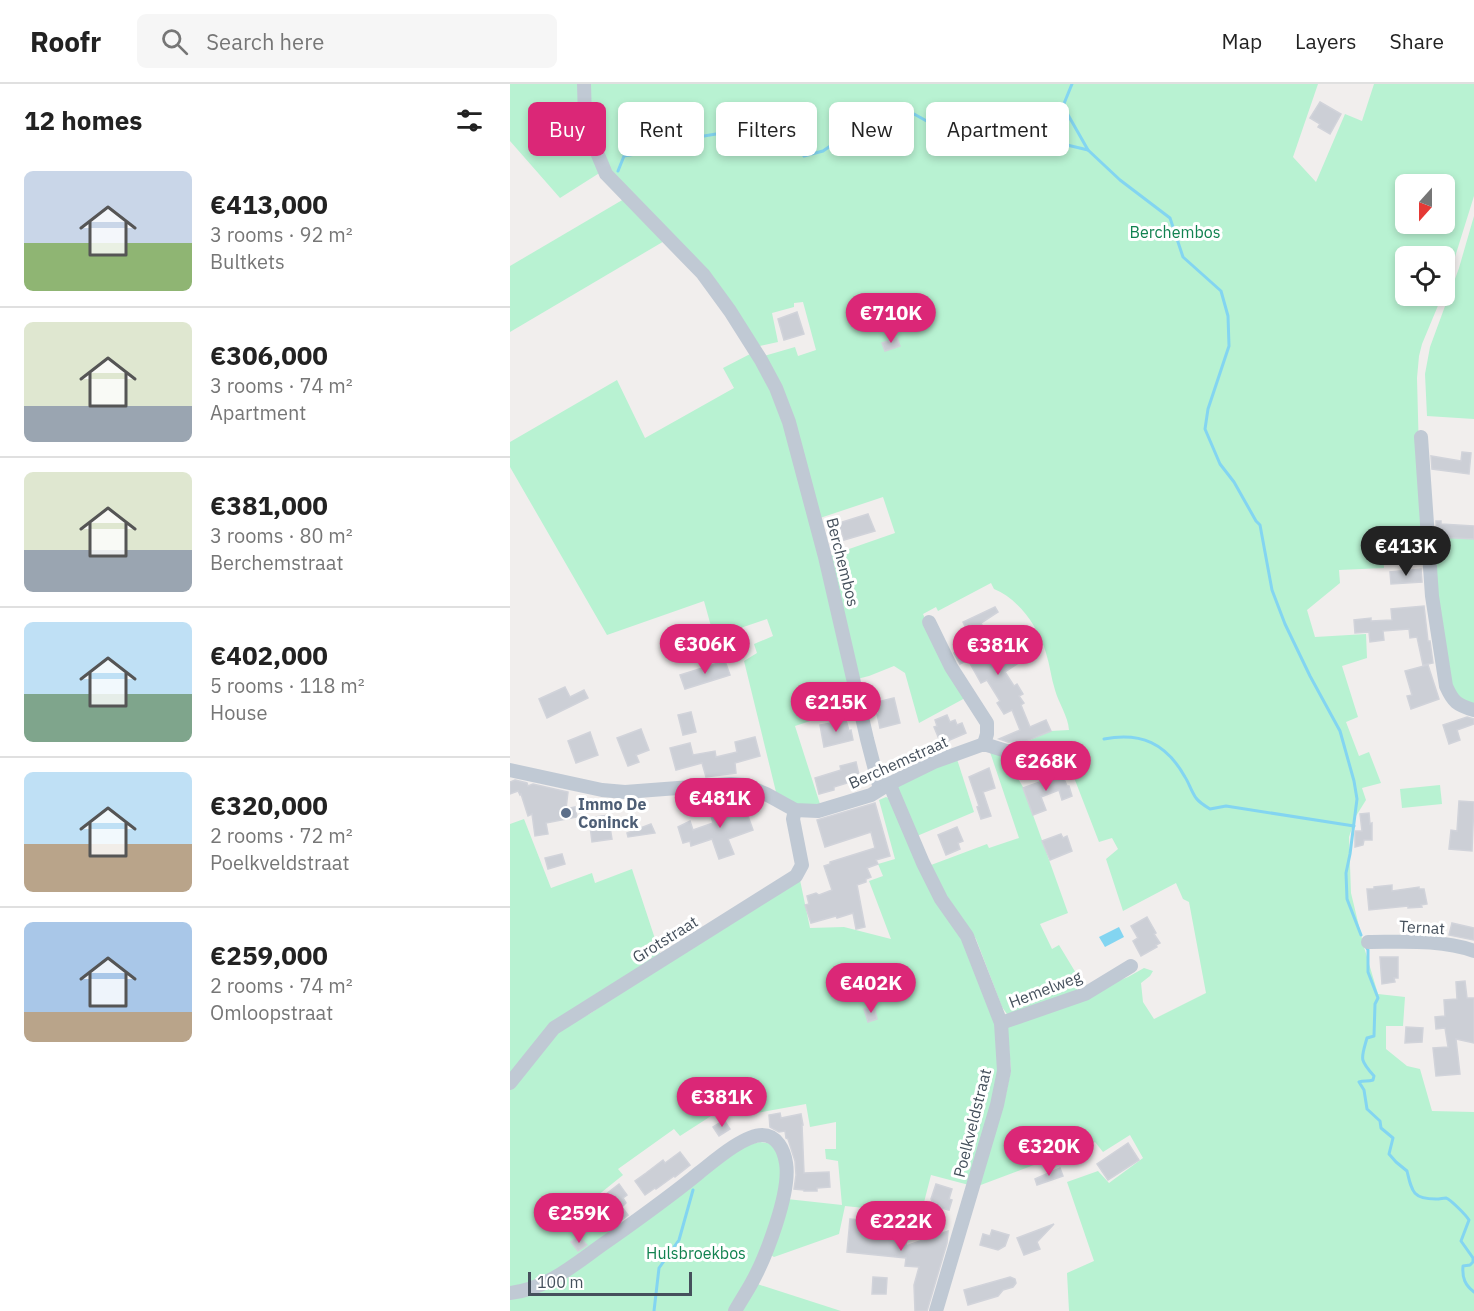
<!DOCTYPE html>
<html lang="en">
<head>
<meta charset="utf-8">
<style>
  :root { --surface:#fff; --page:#f6f6f6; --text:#222; --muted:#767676; --line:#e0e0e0; --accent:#db2777 }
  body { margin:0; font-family:"IBM Plex Sans",sans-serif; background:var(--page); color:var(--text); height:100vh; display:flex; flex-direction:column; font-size:22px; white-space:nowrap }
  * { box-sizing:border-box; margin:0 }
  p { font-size:20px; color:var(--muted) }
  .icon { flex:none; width:33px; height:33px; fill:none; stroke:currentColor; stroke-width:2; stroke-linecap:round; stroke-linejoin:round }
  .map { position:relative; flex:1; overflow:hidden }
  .sheet { display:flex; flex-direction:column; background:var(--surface); width:510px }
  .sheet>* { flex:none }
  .top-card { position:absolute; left:18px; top:18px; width:570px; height:54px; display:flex; gap:12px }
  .needle { width:39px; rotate:201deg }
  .fabs { position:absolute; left:885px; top:90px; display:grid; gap:12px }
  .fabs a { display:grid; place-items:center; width:60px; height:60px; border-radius:9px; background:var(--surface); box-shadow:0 3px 9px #0003; font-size:30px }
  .scale { position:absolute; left:18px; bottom:15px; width:164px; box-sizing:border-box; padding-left:6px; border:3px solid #45505c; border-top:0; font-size:16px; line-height:21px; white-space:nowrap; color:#45505c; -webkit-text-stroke:4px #fff; paint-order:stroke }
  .price { position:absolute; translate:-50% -51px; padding:0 14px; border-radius:21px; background:var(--accent); color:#fff; font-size:20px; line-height:39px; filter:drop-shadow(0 2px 3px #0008) }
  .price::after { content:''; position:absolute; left:50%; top:36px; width:18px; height:14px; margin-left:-9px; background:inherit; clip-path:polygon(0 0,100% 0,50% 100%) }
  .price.selected { background:#222; color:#fff }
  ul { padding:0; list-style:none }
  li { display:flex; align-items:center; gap:18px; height:150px; padding:0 24px }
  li+li { border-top:2px solid var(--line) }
  li span { display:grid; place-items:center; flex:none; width:168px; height:120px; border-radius:9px; color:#555 }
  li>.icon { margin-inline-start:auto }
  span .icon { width:72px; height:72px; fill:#fffc; stroke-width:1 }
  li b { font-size:26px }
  h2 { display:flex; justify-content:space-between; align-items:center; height:72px; padding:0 24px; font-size:26px }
  .tag { padding:0 21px; border-radius:9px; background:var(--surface); box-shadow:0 3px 9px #0003; font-size:21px; line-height:54px }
  .tag.selected { background:var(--accent); color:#fff }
  header { display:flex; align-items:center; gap:36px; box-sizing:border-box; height:84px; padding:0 30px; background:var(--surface); border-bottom:2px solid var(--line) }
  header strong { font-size:28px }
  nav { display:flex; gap:33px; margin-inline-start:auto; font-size:21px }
  .search { width:420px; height:54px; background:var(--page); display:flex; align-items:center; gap:15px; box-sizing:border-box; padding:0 21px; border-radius:9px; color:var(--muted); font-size:22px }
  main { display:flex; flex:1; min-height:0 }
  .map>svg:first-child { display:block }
  .green { fill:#b8f2d2; fill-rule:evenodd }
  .water { fill:#83d5f1 }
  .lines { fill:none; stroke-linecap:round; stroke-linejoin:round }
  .stream { stroke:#83d5f1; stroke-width:3 }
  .building { fill:#cccfd6; stroke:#d1d3da; stroke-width:1.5 }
  .minor { stroke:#c0c9d4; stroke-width:14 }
  .service-dot { fill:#5c6f8a; stroke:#fff; stroke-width:2 }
  .labels { text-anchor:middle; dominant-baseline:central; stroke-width:6; stroke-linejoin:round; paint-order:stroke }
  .park-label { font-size:16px; fill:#118250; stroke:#fff }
  .street-label { font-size:16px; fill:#45505c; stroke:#fff }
  .service-label { font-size:16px; font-weight:bold; fill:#4e5e75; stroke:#fff; text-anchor:start }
</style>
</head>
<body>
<header>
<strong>Roofr</strong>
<div class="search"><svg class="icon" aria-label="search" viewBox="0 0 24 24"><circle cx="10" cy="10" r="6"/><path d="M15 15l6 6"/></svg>Search here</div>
<nav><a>Map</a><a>Layers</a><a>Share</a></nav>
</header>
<main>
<section class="sheet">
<h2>12 homes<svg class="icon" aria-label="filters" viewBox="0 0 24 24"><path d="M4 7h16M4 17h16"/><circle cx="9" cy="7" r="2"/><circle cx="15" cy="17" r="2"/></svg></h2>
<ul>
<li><span style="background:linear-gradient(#c9d6e8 60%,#8fb573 0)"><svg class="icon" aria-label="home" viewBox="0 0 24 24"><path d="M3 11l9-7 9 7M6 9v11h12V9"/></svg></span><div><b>€413,000</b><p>3 rooms · 92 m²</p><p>Bultkets</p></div></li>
<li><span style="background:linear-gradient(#dfe7d0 70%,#9aa5b1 0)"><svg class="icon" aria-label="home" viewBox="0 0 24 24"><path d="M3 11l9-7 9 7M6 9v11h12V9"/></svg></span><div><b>€306,000</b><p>3 rooms · 74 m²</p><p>Apartment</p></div></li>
<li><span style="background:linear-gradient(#dfe7d0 65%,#9aa5b1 0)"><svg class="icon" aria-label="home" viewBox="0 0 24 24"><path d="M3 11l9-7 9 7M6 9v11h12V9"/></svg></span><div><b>€381,000</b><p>3 rooms · 80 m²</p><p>Berchemstraat</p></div></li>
<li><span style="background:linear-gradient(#bfe0f5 60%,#7fa58c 0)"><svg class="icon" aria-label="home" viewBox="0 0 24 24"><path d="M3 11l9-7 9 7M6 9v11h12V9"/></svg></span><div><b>€402,000</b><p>5 rooms · 118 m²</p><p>House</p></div></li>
<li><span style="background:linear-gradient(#bfe0f5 60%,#b9a48a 0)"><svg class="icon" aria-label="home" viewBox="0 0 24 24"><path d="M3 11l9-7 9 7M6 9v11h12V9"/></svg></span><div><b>€320,000</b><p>2 rooms · 72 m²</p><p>Poelkveldstraat</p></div></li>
<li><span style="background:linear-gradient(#a9c7e8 75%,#b9a48a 0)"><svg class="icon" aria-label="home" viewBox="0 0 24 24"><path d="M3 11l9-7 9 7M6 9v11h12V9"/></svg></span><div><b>€259,000</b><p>2 rooms · 74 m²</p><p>Omloopstraat</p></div></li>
</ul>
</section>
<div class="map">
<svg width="964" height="1227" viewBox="0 0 964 1227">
  <rect width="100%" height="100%" fill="#f1eeed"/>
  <!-- green -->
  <g class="green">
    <path d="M 0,0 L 808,0 L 783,73 L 806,98 L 835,30 L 852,37 L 864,0 L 964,0 L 964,112 L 935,205 L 934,172 L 896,172 L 896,212 L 932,212 L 912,260 L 909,272 L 907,294 L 911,445 L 872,446 L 874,484 L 829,486 L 830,499 L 797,526 L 805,553 L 856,550 L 857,574 L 832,582 L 848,633 L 836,638 L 849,672 L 859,668 L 871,699 L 852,704 L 856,716 L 846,732 L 839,753 L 841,809 L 854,863 L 868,910 L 895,913 L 893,942 L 876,942 L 876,965 L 897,982 L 910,985 L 922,1027 L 964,1028 L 964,1227 L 559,1227 L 557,1189 L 584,1177 L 557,1098 L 588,1087 L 599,1099 L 633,1074 L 620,1051 L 593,1068 L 585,1058 L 468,1102 L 496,1010 L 501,986 L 497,941 L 618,893 L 634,884 L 643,887 L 640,892 L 631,899 L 633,918 L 644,935 L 696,909 L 679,818 L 673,815 L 666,799 L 613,827 L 596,775 L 608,765 L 602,754 L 589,758 L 551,660 L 514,662 L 510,657 L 518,657 L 541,647 L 559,646 C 558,632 549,620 545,606 C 541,594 540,581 536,569 C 529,544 509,515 484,505 L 481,499 L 428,527 L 426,523 L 413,530 L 427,562 L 457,613 L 409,639 L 395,589 L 384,582 L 359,592 L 347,595 L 319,472 L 385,449 L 373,413 L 310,434 L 254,272 L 285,263 L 288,272 L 306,266 L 293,218 L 284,219 L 284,223 L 262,229 L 268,258 L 250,262 L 203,194 L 76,60 L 91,88 L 50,114 L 0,57 ZM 896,100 L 934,100 L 934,140 L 896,140 Z"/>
    <polygon points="114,115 156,156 0,248 0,182"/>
    <polygon points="964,132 964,335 917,332 915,290 920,263 949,184"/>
    <polygon points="242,269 272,331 322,524 343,623 285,642 310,720 291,723 266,708 234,577 247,569 244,560 263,552 257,535 204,553 194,517 97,551 0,383 0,358 107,296 135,354 224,304 213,284"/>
    <polygon points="922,452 964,455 964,623 953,619 941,603 926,517"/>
    <polygon points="479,665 495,673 513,703 558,829 530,840 542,865 549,861 575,904 502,930 497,930 492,923 466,855 435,809 421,781 477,760 479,764 509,754"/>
    <polygon points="446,672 464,728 407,752 387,710 388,699"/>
    <polygon points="930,701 932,720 892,724 890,705"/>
    <polygon points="376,713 381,715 453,856 484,935 489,975 485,1006 459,1101 421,1091 411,1130 335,1122 329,1150 264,1173 257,1169 277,1115 332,1121 328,1077 316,1075 315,1065 326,1065 326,1038 300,1043 296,1020 241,1030 230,1008 215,1023 170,1052 164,1045 108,1085 113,1091 82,1116 103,1147 35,1195 0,1206 0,1004 50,945 81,929 142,887 290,796 300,844 334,843 381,855 359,797 373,792 368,780 385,775 369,716"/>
    <polygon points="14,735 41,804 82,789 85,799 122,785 151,873 91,910 0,993 0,740"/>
    <path d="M 250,1058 L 263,1060 C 267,1066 271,1073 271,1081 C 273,1129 244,1187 219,1227 L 0,1227 L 0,1213 L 5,1213 L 233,1062 Z"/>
    <polygon points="244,1199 331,1227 228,1227"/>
  </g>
  <!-- water -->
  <polygon class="water" points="609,843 614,853 595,863 589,853"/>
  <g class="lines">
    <!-- stream -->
    <g class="stream">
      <polyline points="562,0 553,22 578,66 610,96 660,134 673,173 711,207 718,232 719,262 698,325 695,345 710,380 724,398 746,437 750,441 762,506 775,540 800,592 830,647 844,697 847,715 840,770 836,789 837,815 851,851"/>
      <path d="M 108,87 L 114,72 L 143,67 L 157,70 L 182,54 L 212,49 L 216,54 L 234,52 L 240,47 C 261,46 273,50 287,67 L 291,66 L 294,72 L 313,67 L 332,54 L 393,38 L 404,30 L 422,40 L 466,46 L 473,43 L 525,49 L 532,55 L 578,66"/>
      <path d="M 594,655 C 631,648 656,659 675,693 C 679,699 681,707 686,714 C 689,718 695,722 700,725 L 716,722 L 844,742"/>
      <path d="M 856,862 L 858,866 L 858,888 L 868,914 L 865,920 L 864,952 L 857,954 C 851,975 849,975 864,992 L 863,996 C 858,998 854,996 849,998 L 854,1006 L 857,1025 L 870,1037 L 871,1044 L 883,1054 L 879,1070 L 886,1078 L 897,1087 C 902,1108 903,1115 926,1115 C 930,1115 933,1114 936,1114 C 940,1115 956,1131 959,1136 L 951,1157 L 963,1174 L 963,1178 L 960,1181 L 953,1182 C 952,1194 955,1201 964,1208"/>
      <polyline points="144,1227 149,1184 169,1156 183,1106"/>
    </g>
  </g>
  <!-- building -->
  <g class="building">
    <polygon points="810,18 831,30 820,50 808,43 810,40 800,34"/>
    <polygon points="287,228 294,250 274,256 268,235"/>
    <polygon points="387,254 390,262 375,267 372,259"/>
    <polygon points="952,368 961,369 959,390 922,385 921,372 951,377"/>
    <polygon points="358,430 365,447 334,456 329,439"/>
    <polygon points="926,437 931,437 931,440 964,442 964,455 927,453"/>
    <polygon points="911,485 912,498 881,500 880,488"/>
    <polygon points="914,522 918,557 920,557 923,579 913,581 907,553 900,554 899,545 873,547 874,556 860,558 859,548 845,549 844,536 861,534 861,537 882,536 881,525"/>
    <polygon points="485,523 488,528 471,539 486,569 490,566 497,577 515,566 519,572 495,588 504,602 507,600 513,610 509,612 514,619 511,621 520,643 536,636 541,647 516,657 498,658 489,655 510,646 502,626 494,630 487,619 490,617 477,596 471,599 458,576 450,580 444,569 463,559 453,538"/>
    <polygon points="215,577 220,591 175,605 170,591"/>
    <polygon points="918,581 929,615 901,625 897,612 902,611 895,587"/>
    <polygon points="55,603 60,613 74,606 78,614 37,634 29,615"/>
    <polygon points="384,614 390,639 370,644 367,630 369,630 367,618"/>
    <polygon points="181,628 186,648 173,651 168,631"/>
    <polygon points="437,631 440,638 445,636 447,641 452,639 456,649 433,659 432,654 429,655 424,643 427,642 425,636"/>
    <polygon points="957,633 964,635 964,640 947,646 950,656 939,660 933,641"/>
    <polygon points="336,636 339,647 341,646 343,656 314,663 310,641"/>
    <polygon points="131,645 139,666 126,671 129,678 118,682 107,654"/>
    <polygon points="80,648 88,671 66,679 58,657"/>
    <polygon points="245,653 250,672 225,679 226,689 196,693 192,679 166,686 160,664 180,659 183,671 205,667 206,673 227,668 225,658"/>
    <polygon points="346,678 350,695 324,703 324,706 309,710 305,694 331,686 330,682"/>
    <polygon points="479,684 485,704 473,708 481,732 471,735 467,723 469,722 459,693"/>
    <polygon points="552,690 557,702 559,702 562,712 552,716 549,706 531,713 536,726 523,731 513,704"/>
    <polygon points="5,696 17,699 18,702 23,700 58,708 56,725 65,723 67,733 36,739 38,750 25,752 22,730 18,732 11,710 10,711 8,707 0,710 0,698"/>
    <polygon points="949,717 964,718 962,767 939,765 941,746 947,747"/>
    <polygon points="227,718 227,720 233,718 243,746 218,755 224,770 209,775 202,755 181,762 180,757 173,759 168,743 180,737 183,746 203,739 201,732 218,725 217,721"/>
    <polygon points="365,719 380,772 366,776 368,780 357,784 361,793 356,795 356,798 347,801 355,843 346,845 343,829 327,834 326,832 301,839 295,821 299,820 297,812 306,809 309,811 322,806 314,782 320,780 320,778 365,764 361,748 315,763 307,736"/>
    <polygon points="859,729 860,740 862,739 862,756 854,756 853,761 845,763 845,747 852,747 850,730"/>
    <polygon points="98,731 102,755 82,758 79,734"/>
    <polygon points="141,740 145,749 118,753 117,749"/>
    <polygon points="447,743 453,757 448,759 450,765 436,771 428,751"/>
    <polygon points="551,750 553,754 557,752 562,767 540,776 532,757"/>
    <polygon points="52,770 55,780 38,785 35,774"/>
    <polygon points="882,801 882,807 909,803 909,805 914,805 917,820 911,821 912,823 898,824 898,822 859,826 857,805 864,805 864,803"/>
    <polygon points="637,833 646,849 644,850 650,859 646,861 647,863 631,872 623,857 628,854 621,842"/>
    <polygon points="942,839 964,844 964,856 939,851"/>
    <polygon points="870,873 888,873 888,894 884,894 885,898 872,900"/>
    <polygon points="955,897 957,914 964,914 964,959 946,955 950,990 926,992 923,964 938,963 935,944 926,945 925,933 935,932 934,916 947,915 946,898"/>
    <polygon points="364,922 367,935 358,938 354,925"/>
    <polygon points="896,943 913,944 912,958 895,959"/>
    <polygon points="270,1029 271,1034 291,1030 293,1041 292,1041 294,1089 319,1088 320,1103 307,1104 307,1107 294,1107 294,1106 284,1105 286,1091 285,1077 278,1055 276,1054 275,1047 269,1048 260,1043 259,1031"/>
    <polygon points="214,1036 220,1045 209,1052 203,1043"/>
    <polygon points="618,1059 629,1076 598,1096 587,1080"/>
    <polygon points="170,1068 180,1081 165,1093 164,1092 146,1105 145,1104 135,1111 125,1097 136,1089 153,1076 155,1079"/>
    <polygon points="550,1084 553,1092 527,1101 525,1095"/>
    <polygon points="109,1100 117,1111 113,1114 116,1119 112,1123 118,1131 109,1138 95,1120 99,1117 95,1111"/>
    <polygon points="426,1100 442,1105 439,1115 442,1116 439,1126 420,1121 422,1117 421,1115"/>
    <polygon points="340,1135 398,1141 396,1162 438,1147 437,1159 417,1227 405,1227 404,1201 409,1183 395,1182 396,1174 337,1168"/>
    <polygon points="544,1140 527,1158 530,1165 514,1171 507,1154"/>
    <polygon points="482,1146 499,1151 495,1162 488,1166 470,1161 473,1150 480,1152"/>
    <polygon points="69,1152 77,1161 68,1167 61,1158"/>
    <polygon points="363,1193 377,1194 376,1210 362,1210"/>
    <polygon points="500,1193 505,1195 506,1199 503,1203 493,1206 488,1212 458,1221 454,1206"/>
  </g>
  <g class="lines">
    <!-- minor -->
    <g class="minor">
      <polyline points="74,0 75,34 81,54 96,90 193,190 220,227 251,276 266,304 279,338 315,473 357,655 370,705"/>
      <path d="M 911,353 L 922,512 L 936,602 C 943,618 947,621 964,626"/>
      <polyline points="419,538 441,583 477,639 477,650 474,660"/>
      <polyline points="0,686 92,706 115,708 221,700 235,701 256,710 285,726 308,727 361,711 377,701 424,678 474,660 506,670 524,672 535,673 550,669"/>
      <polyline points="377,701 382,706 413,779 431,815 457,852 491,939 494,987 487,1021 426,1227"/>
      <path d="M 858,858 C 891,858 932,855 964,867"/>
      <polyline points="491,939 575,910 621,882"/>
      <polyline points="0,999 44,944 286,792 292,781 283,735 285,726"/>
      <path d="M 0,1209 C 39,1205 68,1177 99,1156 C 130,1134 161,1112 190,1088 C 204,1077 234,1051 252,1051 C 267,1051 274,1066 276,1079 C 281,1108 256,1173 241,1200 C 236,1209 230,1218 225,1227"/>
    </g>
  </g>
  <!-- markers -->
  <circle class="service-dot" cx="56" cy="729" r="6"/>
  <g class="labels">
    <!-- park labels -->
    <g class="park-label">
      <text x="665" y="148">Berchembos</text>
      <text x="186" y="1169">Hulsbroekbos</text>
    </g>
    <!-- street labels -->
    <g class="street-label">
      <text transform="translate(333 478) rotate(76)">Berchembos</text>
      <text transform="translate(388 678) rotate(-24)">Berchemstraat</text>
      <text transform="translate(912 843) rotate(3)">Ternat</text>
      <text transform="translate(155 855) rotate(-32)">Grotstraat</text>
      <text transform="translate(535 905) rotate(-21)">Hemelweg</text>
      <text transform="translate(462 1039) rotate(-76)">Poelkveldstraat</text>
    </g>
    <!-- service labels -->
    <g class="service-label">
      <text x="68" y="720">Immo De<tspan x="68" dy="18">Coninck</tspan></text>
    </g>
  </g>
</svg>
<div class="fabs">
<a><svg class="needle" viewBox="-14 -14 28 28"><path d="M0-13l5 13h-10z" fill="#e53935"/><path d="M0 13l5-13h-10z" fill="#767676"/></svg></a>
<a><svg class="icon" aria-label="locate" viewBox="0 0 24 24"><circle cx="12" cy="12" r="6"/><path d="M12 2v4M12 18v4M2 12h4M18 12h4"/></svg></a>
</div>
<div class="scale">100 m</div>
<b class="price" style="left:381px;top:260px">€710K</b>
<b class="price selected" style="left:896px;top:493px">€413K</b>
<b class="price" style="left:195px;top:591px">€306K</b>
<b class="price" style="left:488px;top:592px">€381K</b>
<b class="price" style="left:326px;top:649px">€215K</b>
<b class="price" style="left:536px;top:708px">€268K</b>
<b class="price" style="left:210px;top:745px">€481K</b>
<b class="price" style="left:361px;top:930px">€402K</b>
<b class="price" style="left:212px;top:1044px">€381K</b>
<b class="price" style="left:539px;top:1093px">€320K</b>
<b class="price" style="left:69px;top:1160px">€259K</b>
<b class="price" style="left:391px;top:1168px">€222K</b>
<div class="top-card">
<a class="tag selected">Buy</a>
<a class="tag">Rent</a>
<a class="tag">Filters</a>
<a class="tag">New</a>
<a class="tag">Apartment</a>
</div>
</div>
</main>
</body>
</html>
